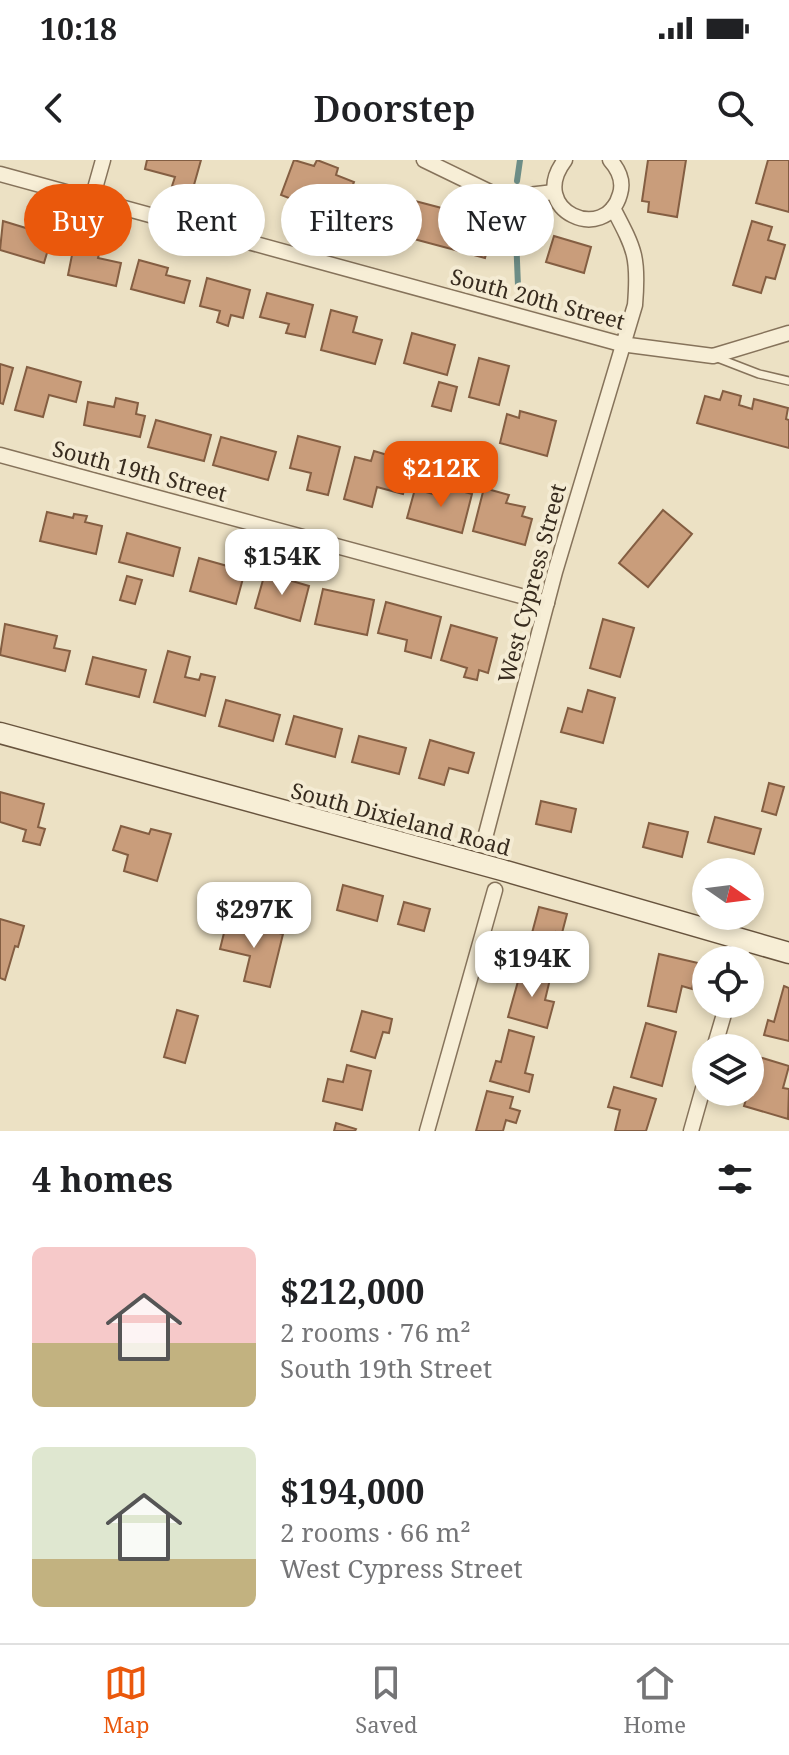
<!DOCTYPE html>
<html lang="en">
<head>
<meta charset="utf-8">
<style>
  :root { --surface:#fff; --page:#f6f6f6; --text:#202124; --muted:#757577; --line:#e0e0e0; --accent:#ea580c }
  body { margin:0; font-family:"Noto Serif",serif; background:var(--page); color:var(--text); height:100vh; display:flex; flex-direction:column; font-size:30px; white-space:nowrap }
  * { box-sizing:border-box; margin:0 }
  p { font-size:26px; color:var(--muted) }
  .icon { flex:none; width:44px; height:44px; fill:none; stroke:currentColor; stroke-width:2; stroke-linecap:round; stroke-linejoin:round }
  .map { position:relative; height:971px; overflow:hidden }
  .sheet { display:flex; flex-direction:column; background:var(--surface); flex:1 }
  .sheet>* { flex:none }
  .banner { position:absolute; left:24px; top:24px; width:742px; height:72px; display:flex; gap:16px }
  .needle { width:52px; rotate:104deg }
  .buttons { position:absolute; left:692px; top:698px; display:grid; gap:16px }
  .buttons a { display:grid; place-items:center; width:72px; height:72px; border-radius:50%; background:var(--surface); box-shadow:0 4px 12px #0003; font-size:40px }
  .price { position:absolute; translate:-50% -68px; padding:0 18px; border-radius:16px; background:#fff; color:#222; font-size:26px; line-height:52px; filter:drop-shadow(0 2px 4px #0008) }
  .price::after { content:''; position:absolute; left:50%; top:48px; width:24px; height:18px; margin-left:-12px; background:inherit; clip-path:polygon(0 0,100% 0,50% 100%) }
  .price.active { background:var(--accent); color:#fff }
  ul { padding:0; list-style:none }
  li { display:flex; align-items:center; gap:24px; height:200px; padding:0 32px }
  li span { display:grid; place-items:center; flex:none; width:224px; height:160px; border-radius:12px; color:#555 }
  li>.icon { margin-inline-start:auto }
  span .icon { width:96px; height:96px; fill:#fffc; stroke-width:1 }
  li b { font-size:34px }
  h2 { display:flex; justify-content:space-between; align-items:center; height:96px; padding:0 32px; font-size:34px }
  .tag { padding:0 28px; border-radius:36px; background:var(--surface); box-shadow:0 4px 12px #0003; font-size:28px; line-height:72px }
  .tag.active { background:var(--accent); color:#fff }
  .status { display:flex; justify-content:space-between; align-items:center; height:56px; padding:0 40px; background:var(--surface); direction:ltr }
  .status svg { height:22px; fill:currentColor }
  header { display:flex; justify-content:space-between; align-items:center; height:104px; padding:0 32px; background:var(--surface); font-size:36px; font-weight:600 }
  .menu { display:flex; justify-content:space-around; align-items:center; height:112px; border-top:2px solid var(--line); background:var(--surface); font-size:22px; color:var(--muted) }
  .menu a { display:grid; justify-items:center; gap:4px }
  .menu .active { color:var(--accent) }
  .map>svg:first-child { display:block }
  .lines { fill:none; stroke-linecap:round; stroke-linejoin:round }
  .stream { stroke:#6d8d86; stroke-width:6 }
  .building { fill:#c99d7b; stroke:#845e42; stroke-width:2 }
  .lane-casing { stroke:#86735b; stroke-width:10 }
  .street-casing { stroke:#86735b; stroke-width:17 }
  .secondary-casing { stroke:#68543e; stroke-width:23 }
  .lane { stroke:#f7eed6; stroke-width:7 }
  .street { stroke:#f7eed6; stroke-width:14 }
  .secondary { stroke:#f7eed6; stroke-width:20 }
  .labels { text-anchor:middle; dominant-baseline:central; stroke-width:8; stroke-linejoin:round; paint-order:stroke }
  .street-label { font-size:22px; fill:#372b1e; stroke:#f4ebd3 }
</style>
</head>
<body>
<div class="status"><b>10:18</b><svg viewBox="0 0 49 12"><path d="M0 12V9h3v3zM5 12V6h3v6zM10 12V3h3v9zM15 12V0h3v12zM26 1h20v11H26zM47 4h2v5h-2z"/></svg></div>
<header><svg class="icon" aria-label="back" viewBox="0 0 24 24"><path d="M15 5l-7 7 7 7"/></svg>Doorstep<svg class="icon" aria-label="search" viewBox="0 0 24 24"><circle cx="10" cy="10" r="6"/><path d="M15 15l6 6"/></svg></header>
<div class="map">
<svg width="789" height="971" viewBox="0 0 789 971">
  <rect width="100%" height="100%" fill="#ece1c4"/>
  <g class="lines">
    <!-- stream -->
    <g class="stream">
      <polyline points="517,21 520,0"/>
      <polyline points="515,51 518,126"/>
    </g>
  </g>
  <!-- building -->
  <g class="building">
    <polygon points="147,0 201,0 192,32 172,26 175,17 145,9"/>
    <polygon points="294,0 314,6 317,0 338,8 336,15 354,22 339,59 317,51 320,43 305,37 302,43 281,35"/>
    <polygon points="648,0 686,0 677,57 648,52 649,42 642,41"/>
    <polygon points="768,0 789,0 789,52 756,43"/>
    <polygon points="377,31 495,62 485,98 369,67 371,62 360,59 366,35 376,37"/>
    <polygon points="3,61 52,76 44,103 0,90"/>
    <polygon points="752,61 772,67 768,80 785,85 775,119 766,117 761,133 733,125"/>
    <polygon points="554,76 591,87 584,113 546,102"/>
    <polygon points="75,80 101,86 98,98 121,103 116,126 68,115"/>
    <polygon points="139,100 168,108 166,115 190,121 184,143 131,129"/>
    <polygon points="207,118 250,130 243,158 231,155 228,166 217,162 220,151 200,146"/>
    <polygon points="267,133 313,145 305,177 286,173 289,164 260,157"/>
    <polygon points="331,150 357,157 353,172 382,180 375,204 321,190"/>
    <polygon points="412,173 455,185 447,215 404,203"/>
    <polygon points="479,198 509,206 499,245 469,237"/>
    <polygon points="0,204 13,208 3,244 0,243"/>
    <polygon points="27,207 81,222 76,242 49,235 43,257 15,250"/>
    <polygon points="439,222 457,227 451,251 432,246"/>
    <polygon points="723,231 741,236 739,245 752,249 754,239 788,248 786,259 789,260 789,288 697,263 705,236 720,240"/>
    <polygon points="116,238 138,243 136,254 145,256 140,277 84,265 88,242 114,247"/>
    <polygon points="520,251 556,261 547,296 500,283 507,254 519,258"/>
    <polygon points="156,260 211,275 204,301 148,287"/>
    <polygon points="298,276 340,287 328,335 307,330 311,313 290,308"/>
    <polygon points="221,277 276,292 268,320 213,305"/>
    <polygon points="374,291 411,302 403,334 377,327 372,347 344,339 355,297 371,301"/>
    <polygon points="447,327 472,334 462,373 407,358 415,329 444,337"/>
    <polygon points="484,328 509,335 506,343 525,347 522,356 532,359 525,385 473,371"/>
    <polygon points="663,350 692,374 648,427 619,403"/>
    <polygon points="47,352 73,358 74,354 87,356 85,362 102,366 96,394 40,381"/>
    <polygon points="127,373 180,388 173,416 119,402"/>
    <polygon points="199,398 245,411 236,444 190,431"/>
    <polygon points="265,413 309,426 300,461 255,448"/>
    <polygon points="127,416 142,420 135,444 120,440"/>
    <polygon points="323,429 374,440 367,475 315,464"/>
    <polygon points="386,442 441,457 431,498 405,491 407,480 378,473"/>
    <polygon points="603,459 634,468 620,517 590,508"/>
    <polygon points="5,464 57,476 54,488 70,491 65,511 0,495"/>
    <polygon points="451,465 497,478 488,513 479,510 477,520 464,517 467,508 441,500"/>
    <polygon points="168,491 190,497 185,517 199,520 201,514 215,517 205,556 154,542"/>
    <polygon points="93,497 146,510 139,537 86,524"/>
    <polygon points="588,530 615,538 603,583 561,572 568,548 582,552"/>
    <polygon points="226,540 280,555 273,581 219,566"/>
    <polygon points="294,556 342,569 335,597 286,584"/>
    <polygon points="359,576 406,588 399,614 352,602"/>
    <polygon points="430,580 474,593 468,613 449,608 444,625 419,618"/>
    <polygon points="769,623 784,627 776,655 762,651"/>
    <polygon points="0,632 44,644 38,667 45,669 40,685 23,681 26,670 0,662"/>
    <polygon points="541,641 576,649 571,672 536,664"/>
    <polygon points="715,657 761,669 754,694 708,682"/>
    <polygon points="649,663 688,672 682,697 643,687"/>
    <polygon points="121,666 149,674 151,669 171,674 157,721 124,711 128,695 113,690"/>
    <polygon points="343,725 383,736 377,761 337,750"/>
    <polygon points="404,742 430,749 424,771 398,764"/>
    <polygon points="539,747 567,754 562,773 556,772 553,783 565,786 559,808 525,799"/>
    <polygon points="0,759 24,766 18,787 15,786 5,820 0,818"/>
    <polygon points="227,761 283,774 270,827 244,821 250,796 220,789"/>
    <polygon points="659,794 698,803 692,829 682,826 676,852 648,846"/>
    <polygon points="522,807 551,815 545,840 554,842 547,868 508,857"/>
    <polygon points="784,826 789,828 789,881 764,875 768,860 774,862"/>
    <polygon points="177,850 198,856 185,903 164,897"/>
    <polygon points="362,851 392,859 389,873 383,872 375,898 351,891"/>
    <polygon points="646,863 676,872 662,926 631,917"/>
    <polygon points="509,870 534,877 525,913 533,915 529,932 490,921 496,901 501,902"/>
    <polygon points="759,897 789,906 783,928 789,929 788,959 744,946"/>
    <polygon points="347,905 371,911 362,950 323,941 328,919 343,922"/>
    <polygon points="614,927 656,939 646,971 615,971 620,950 608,947"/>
    <polygon points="487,931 513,937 510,948 520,951 516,963 506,960 503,971 476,971"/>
    <polygon points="336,963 356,969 355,971 334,971"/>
  </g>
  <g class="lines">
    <!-- lane casing -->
    <g class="lane-casing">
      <polyline id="lane" points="715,197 759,214 789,221"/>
    </g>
    <!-- street casing -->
    <g class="street-casing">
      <g id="street">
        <polyline points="424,0 490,32 511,37 554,32"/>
        <path d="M 565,0 C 526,51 606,85 620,34 C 624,21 619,10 610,0"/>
        <polyline points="0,14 621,184 713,196 789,173"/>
        <polyline points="92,39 103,0"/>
        <polyline points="0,295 547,443"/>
        <path d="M 486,674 L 555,412 L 635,145 C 639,97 635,90 613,48"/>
        <polyline points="739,800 745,781"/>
        <polyline points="714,888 727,844"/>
        <polyline points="427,971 495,730"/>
        <polyline points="691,971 706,918"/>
      </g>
    </g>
    <!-- secondary casing -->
    <g class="secondary-casing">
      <polyline id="secondary" points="0,573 502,710 789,793"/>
    </g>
    <!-- lane -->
    <use href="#lane" class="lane"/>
    <!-- street -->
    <use href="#street" class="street"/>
    <!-- secondary -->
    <use href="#secondary" class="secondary"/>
  </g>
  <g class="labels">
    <!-- street labels -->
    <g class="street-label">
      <text transform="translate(538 138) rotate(15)">South 20th Street</text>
      <text transform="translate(140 310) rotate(15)">South 19th Street</text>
      <text transform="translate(531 423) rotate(-75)">West Cypress Street</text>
      <text transform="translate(401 658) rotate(15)">South Dixieland Road</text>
    </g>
  </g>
</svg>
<div class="buttons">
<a><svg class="needle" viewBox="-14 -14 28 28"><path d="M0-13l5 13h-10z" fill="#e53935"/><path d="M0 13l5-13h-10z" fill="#757577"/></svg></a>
<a><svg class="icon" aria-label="locate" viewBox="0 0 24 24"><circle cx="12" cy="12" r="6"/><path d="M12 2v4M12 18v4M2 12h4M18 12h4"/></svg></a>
<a><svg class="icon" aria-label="layers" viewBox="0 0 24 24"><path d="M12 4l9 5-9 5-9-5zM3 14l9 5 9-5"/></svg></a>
</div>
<b class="price active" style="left:441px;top:349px">$212K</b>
<b class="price" style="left:282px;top:437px">$154K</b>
<b class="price" style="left:254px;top:790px">$297K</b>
<b class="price" style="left:532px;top:839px">$194K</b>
<div class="banner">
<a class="tag active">Buy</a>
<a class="tag">Rent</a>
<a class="tag">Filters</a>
<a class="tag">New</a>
</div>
</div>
<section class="sheet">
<h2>4 homes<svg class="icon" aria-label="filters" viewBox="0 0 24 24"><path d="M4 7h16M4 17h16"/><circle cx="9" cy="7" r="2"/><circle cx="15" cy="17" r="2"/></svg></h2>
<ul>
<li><span style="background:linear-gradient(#f6c9c9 60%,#c2b280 0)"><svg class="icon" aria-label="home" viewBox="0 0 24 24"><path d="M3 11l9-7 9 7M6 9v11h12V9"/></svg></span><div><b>$212,000</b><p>2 rooms · 76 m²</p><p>South 19th Street</p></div></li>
<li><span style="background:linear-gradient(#dfe7d0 70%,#c2b280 0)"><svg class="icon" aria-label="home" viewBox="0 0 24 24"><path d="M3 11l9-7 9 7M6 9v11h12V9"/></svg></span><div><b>$194,000</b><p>2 rooms · 66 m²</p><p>West Cypress Street</p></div></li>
</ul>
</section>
<nav class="menu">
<a class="active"><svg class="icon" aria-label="map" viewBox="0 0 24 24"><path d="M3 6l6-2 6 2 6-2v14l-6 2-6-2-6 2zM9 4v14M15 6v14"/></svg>Map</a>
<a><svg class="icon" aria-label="saved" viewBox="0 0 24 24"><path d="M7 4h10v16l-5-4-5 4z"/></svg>Saved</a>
<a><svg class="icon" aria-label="home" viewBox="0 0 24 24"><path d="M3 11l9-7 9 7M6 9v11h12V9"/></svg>Home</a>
</nav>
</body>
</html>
